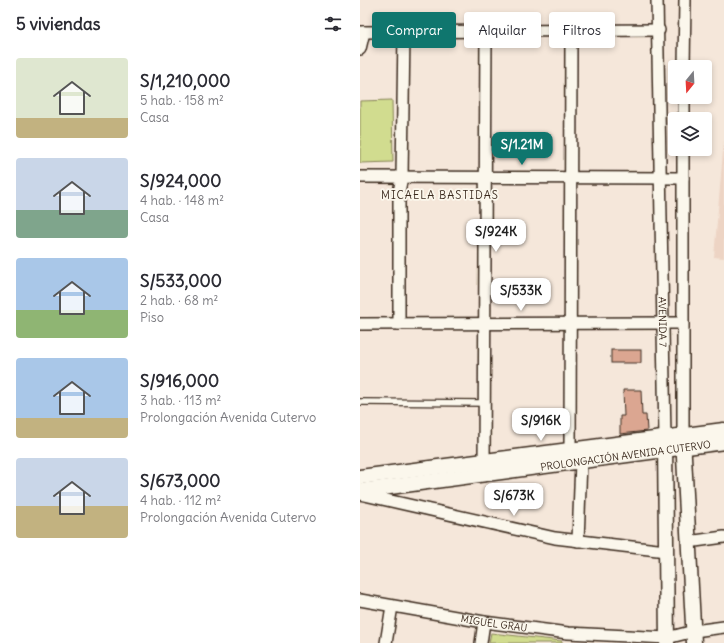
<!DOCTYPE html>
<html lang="es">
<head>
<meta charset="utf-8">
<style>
  :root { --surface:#fff; --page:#f2f2f3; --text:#2b2b33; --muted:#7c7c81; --accent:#0f766e }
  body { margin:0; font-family:Delius,sans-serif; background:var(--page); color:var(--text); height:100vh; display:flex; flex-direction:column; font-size:15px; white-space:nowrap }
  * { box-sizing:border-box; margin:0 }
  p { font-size:13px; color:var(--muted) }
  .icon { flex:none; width:22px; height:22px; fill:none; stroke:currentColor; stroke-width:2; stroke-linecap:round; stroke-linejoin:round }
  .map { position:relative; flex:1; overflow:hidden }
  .side { display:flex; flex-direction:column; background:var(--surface); width:360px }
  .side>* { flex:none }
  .banner { position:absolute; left:12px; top:12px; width:292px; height:36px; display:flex; gap:8px }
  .needle { width:26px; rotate:198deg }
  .fabs { position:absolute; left:308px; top:60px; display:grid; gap:8px }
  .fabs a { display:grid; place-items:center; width:44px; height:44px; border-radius:4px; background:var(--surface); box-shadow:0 2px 6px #0003; font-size:20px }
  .price { position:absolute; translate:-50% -34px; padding:0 9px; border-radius:8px; background:#fff; color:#222; font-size:13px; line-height:26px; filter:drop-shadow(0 1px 2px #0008) }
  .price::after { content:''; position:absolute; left:50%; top:24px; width:12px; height:9px; margin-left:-6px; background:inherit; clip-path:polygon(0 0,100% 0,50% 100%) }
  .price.current { background:var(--accent); color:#fff }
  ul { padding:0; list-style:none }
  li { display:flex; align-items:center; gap:12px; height:100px; padding:0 16px }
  li span { display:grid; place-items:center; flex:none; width:112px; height:80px; border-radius:4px; color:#555 }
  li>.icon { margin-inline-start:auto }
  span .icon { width:48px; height:48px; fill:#fffc; stroke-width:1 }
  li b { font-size:17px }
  h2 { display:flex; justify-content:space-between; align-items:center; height:48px; padding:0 16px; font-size:17px }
  .tag { padding:0 14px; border-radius:4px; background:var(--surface); box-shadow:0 2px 6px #0003; font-size:14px; line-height:36px }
  .tag.current { background:var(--accent); color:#fff }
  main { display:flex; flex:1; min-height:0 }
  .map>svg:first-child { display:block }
  .built { fill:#edd4c4 }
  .green { fill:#d1dc8f; stroke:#868356 }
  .building { fill:#dba691; stroke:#3b2a1e }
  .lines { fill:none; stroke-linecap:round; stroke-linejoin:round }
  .service-casing { stroke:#3b2a1e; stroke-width:8 }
  .minor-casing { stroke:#3b2a1e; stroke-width:14 }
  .tertiary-casing { stroke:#3b2a1e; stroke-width:17 }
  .service { stroke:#fbf7ec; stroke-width:5.5 }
  .minor { stroke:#fbf7ec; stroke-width:11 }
  .tertiary { stroke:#fbf7ec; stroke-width:14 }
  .labels { text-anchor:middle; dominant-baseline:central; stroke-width:3.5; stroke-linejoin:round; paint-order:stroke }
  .street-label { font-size:10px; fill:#3b2a1e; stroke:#fbf7ec }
  .neighbourhood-label { font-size:11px; letter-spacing:1px; fill:#3b2a1e; stroke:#fbf7ec }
</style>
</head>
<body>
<main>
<section class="side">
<h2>5 viviendas<svg class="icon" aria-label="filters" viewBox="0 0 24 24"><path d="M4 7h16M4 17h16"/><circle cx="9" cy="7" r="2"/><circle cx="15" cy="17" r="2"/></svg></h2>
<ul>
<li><span style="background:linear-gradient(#dfe7d0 75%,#c2b280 0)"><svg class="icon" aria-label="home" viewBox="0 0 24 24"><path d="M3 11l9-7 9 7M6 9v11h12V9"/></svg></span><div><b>S/1,210,000</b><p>5 hab. · 158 m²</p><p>Casa</p></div></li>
<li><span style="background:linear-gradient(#c9d6e8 65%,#7fa58c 0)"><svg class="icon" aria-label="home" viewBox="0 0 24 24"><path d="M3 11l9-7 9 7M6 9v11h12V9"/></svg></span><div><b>S/924,000</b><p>4 hab. · 148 m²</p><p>Casa</p></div></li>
<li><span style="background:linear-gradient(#a9c7e8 65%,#8fb573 0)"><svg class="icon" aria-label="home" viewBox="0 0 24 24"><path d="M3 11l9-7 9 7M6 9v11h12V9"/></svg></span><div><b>S/533,000</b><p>2 hab. · 68 m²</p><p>Piso</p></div></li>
<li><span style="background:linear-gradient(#a9c7e8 75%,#c2b280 0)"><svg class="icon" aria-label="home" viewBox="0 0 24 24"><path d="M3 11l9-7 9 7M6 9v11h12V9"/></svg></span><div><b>S/916,000</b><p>3 hab. · 113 m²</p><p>Prolongación Avenida Cutervo</p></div></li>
<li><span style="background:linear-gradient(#c9d6e8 60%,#c2b280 0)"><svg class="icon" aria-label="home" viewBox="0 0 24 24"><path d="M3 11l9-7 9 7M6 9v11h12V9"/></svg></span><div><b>S/673,000</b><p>4 hab. · 112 m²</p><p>Prolongación Avenida Cutervo</p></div></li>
</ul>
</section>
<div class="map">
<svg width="364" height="643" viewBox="0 0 364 643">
  <rect width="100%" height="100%" fill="#f5e7da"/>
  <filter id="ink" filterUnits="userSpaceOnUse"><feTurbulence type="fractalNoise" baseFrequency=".025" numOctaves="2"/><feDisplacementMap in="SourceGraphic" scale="8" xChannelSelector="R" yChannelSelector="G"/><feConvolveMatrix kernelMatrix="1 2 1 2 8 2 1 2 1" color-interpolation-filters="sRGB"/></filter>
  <g filter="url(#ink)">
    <!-- built -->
    <polygon class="built" points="364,140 364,258 354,257"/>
    <!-- green -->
    <g class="green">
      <polygon points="32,100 33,162 0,163 0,101"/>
      <polygon points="131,633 202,641 202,643 129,643"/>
    </g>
    <!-- building -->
    <g class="building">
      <rect x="251" y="350" width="30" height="13"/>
      <polygon points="263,390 281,390 282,415 286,415 287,431 260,434 260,416 264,416"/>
    </g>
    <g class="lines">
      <!-- service casing -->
      <g class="service-casing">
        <polyline id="service" points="0,402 124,403"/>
      </g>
      <!-- minor casing -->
      <g class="minor-casing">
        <g id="minor">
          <path id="s1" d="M 297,0 L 305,438"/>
          <polyline points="0,32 299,30"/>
          <polyline points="0,49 4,32"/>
          <polyline points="324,67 325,0"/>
          <polyline points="324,119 324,97"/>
          <polyline points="0,177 323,178"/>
          <polyline points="0,324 322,323"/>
          <polyline points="39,324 39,192 42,177 44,32"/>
          <polyline points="323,436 323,149"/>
          <polyline points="210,458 211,30"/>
          <polyline points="124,468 126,31"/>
          <polyline points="0,494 195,538 306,551"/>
          <polyline points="218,541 221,461"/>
          <polyline points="328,542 364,537"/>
          <path id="s2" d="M 0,600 L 124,622 L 208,633 L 307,638 L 334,631 L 364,627"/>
          <polyline points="26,643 32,606"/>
          <polyline points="121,643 124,622"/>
        </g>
      </g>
      <!-- tertiary casing -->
      <g class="tertiary-casing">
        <g id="tertiary">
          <polyline points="323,438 334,643"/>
          <polyline points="305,443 307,643"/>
          <polyline points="0,477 364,430"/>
          <path id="s3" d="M 0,491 L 364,442"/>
        </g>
      </g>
      <!-- service -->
      <use href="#service" class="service"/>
      <!-- minor -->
      <use href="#minor" class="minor"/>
      <!-- tertiary -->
      <use href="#tertiary" class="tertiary"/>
    </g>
  </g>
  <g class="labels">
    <!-- street labels -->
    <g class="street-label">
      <text stroke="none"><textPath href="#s1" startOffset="322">AVENIDA 7</textPath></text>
      <text stroke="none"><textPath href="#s3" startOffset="268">PROLONGACIÓN AVENIDA CUTERVO</textPath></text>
      <text stroke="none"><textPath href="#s2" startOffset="136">MIGUEL GRAU</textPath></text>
    </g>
    <!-- neighbourhood labels -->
    <g class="neighbourhood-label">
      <text x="80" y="195">MICAELA BASTIDAS</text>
    </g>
  </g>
</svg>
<div class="fabs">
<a><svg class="needle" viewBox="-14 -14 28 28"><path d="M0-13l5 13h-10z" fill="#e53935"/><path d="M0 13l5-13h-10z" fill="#7c7c81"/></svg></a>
<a><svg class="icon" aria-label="layers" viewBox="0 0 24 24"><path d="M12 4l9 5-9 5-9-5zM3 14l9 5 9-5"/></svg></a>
</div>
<b class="price current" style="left:162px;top:166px">S/1.21M</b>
<b class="price" style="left:136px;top:253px">S/924K</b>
<b class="price" style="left:161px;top:312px">S/533K</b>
<b class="price" style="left:181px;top:442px">S/916K</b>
<b class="price" style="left:154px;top:517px">S/673K</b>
<div class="banner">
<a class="tag current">Comprar</a>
<a class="tag">Alquilar</a>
<a class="tag">Filtros</a>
</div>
</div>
</main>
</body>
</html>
